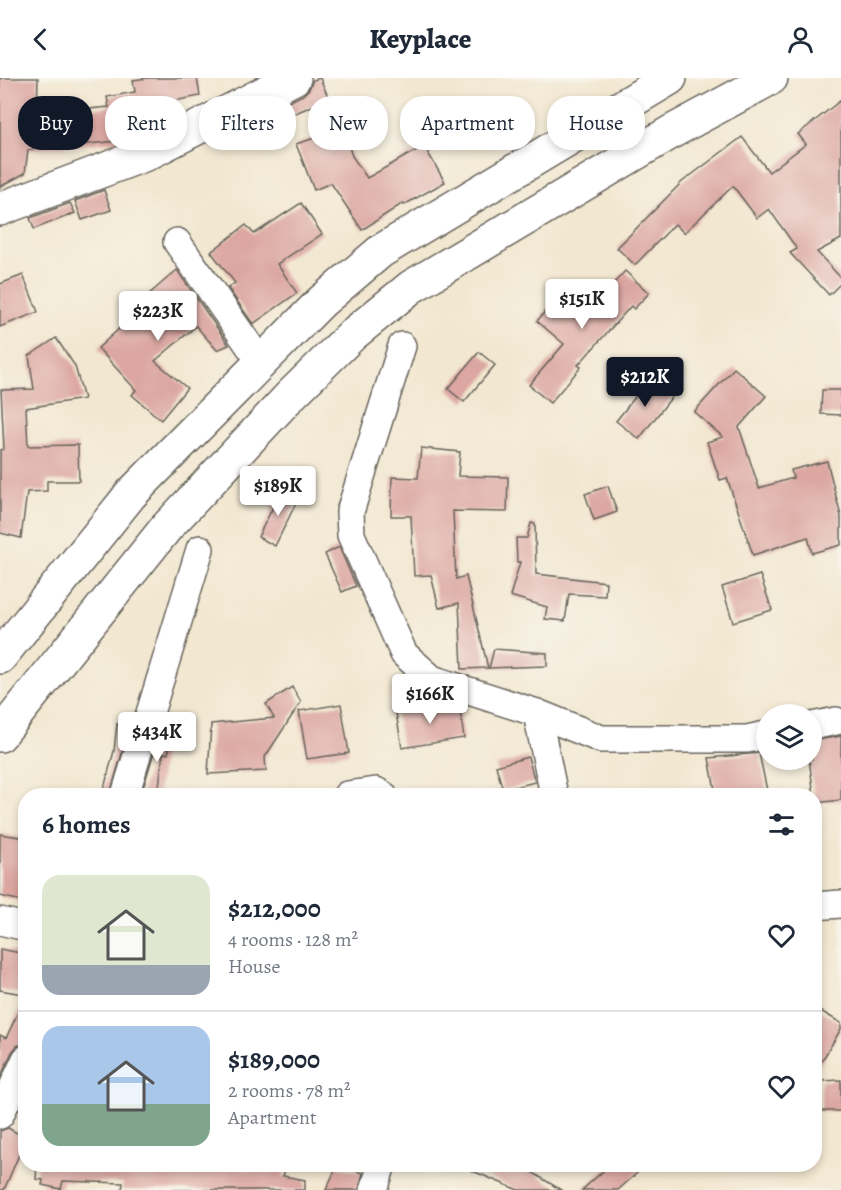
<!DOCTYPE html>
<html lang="en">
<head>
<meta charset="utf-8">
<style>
  :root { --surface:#fff; --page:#f6f6f7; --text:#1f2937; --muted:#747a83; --line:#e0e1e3; --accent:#111827 }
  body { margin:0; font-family:Alegreya,serif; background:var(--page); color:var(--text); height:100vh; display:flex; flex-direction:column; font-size:22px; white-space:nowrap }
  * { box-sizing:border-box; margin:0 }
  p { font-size:20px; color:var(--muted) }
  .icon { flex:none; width:33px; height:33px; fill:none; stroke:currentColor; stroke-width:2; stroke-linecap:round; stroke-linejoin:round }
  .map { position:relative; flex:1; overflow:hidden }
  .panel { position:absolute; left:18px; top:710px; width:804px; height:384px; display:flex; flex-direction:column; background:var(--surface); border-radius:24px; box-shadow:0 3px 9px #0003 }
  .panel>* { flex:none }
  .hud { position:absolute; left:18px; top:18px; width:806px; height:54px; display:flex; gap:12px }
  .controls { position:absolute; left:756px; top:626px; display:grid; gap:12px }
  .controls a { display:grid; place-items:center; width:66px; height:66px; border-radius:50%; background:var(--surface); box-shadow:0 3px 9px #0003; font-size:30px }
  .price { position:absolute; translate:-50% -51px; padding:0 14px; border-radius:6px; background:#fff; color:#222; font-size:20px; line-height:39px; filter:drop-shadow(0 2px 3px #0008) }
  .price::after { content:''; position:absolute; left:50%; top:36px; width:18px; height:14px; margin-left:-9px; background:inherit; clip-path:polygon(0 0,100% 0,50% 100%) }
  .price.selected { background:var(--accent); color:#fff }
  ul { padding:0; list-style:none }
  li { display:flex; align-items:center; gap:18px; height:150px; padding:0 24px }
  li+li { border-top:2px solid var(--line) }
  li span { display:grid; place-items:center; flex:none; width:168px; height:120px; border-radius:18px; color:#555 }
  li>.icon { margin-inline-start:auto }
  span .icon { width:72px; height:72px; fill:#fffc; stroke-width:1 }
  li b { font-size:26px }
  h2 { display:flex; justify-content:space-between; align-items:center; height:72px; padding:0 24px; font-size:26px }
  .tag { padding:0 21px; border-radius:24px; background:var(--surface); box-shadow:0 3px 9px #0003; font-size:21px; line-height:54px }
  .tag.selected { background:var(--accent); color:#fff }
  header { display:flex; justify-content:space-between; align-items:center; height:78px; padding:0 24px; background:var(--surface); font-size:27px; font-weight:800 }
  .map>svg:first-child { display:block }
  .building { fill:#dca6a1 }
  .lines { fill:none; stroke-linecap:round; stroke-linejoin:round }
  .street-casing { stroke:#67635b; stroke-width:30 }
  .secondary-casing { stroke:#67635b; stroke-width:36 }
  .street { stroke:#fff; stroke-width:27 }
  .secondary { stroke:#fff; stroke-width:33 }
</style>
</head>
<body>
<header><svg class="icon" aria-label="back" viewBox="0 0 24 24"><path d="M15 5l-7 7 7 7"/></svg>Keyplace<svg class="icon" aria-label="person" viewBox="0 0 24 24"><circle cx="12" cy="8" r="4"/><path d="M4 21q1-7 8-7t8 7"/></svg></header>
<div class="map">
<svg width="841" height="1112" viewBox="0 0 841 1112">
  <rect width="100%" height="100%" fill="#f7f3e8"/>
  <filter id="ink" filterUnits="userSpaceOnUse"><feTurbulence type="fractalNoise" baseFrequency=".0167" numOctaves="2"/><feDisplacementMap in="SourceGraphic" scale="12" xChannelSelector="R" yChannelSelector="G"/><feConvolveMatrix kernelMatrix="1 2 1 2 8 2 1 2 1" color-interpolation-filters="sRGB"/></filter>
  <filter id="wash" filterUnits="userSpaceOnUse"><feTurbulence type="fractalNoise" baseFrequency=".008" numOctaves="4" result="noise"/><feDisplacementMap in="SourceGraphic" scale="24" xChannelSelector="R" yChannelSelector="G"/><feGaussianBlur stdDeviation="1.35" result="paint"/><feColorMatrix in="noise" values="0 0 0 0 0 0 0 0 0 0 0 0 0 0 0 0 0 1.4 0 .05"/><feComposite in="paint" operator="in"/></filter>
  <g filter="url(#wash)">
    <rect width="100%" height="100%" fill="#f2e7d0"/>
    <g id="blocks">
      <!-- building -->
      <g class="building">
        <polygon points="0,0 38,0 37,36 109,29 107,19 135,14 133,2 148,0 197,0 200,18 153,27 156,44 126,49 128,62 28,72 25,95 0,109"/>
        <polygon points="320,0 329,21 269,46 266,35 303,17 309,11 313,2"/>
        <polygon points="841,22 841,161 817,174 841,200 841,205 829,217 790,175 797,171 769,131 757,140 733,108 684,155 675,146 635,187 617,170 682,104 742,59 769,94 806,66 798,56"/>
        <polygon points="343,51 352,78 367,100 424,68 445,104 404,127 403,125 362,152 331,105 314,112 296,66"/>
        <polygon points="104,112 111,132 82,142 75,123"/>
        <polygon points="70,125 75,135 34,151 30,140"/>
        <polygon points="301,125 322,156 277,186 297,215 253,246 228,210 235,205 211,174 246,147 254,156"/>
        <polygon points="177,192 229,267 217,272 196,248 155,283 187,310 161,342 132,317 136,312 98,270 131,240 127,235"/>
        <polygon points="625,193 649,215 634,231 631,228 578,287 581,289 550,325 529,307 564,266 537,243 568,207 593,228"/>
        <polygon points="23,197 38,234 0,249 0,206"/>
        <polygon points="56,260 75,288 84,321 26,330 28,368 78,367 79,403 47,403 47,413 27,414 21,460 0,455 0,372 4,371 1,312 34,311 29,278"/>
        <polygon points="479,274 495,287 464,324 448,311"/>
        <polygon points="734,290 766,318 739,349 759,410 793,400 791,392 827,383 841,438 841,467 812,475 808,459 753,477 727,400 720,402 707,364 723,359 694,334"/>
        <polygon points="652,298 674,316 639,361 616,343"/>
        <polygon points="822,312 841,312 841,337 821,336"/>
        <polygon points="421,370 460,374 458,398 508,399 507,434 453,433 456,501 466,498 488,590 462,591 459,525 439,530 431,497 414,498 411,438 391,438 392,399 418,400"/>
        <polygon points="608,408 617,434 594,442 585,416"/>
        <polygon points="282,411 299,419 275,468 258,459"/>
        <polygon points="531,445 535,446 536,496 606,504 605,518 569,516 565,543 545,541 547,529 510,518 520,484 517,484 516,460 527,460"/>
        <polygon points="339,469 356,508 342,514 325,476"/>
        <polygon points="760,497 772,532 733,544 722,509"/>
        <polygon points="494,571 547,575 547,588 489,590"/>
        <polygon points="292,609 301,624 265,679 266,693 208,696 211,646 274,640 266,626"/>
        <polygon points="455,625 459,626 464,660 402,670 396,635"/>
        <polygon points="341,626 349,675 307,681 299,633"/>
        <polygon points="117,646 130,648 110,716 103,714 114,673"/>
        <polygon points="161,651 174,653 168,676 163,675 158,717 141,717"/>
        <polygon points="841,658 841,722 815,725 809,681 812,681 812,663"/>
        <polygon points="759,675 768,717 716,717 709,680"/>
        <polygon points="528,679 535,704 503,712 496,688"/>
        <polygon points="0,756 26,760 26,824 0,818"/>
        <polygon points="0,871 26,876 23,916 0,912"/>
        <polygon points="26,918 26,965 17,968 12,974 0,1000 0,957 6,960"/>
        <polygon points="814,929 841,945 841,951 814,996"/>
        <polygon points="841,1002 841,1033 821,1033 821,1003"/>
        <polygon points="8,1050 26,1060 4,1112 0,1112 0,1053"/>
        <polygon points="37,1086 214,1086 256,1093 258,1086 287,1086 283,1098 305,1102 305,1112 122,1112 123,1105 63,1103 61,1111 42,1107 43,1102 36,1101"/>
        <polygon points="456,1086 519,1086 561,1112 518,1112"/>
        <polygon points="611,1086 647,1086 618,1112 582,1112"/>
        <polygon points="337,1088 363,1095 359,1112 326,1112"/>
      </g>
    </g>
  </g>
  <g filter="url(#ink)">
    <use href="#blocks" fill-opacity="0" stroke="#67635b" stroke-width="1.5"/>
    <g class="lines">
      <!-- street casing -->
      <g class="street-casing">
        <g id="street">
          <polyline points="177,164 260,283"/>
          <polyline points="402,268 350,434 351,457 404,576 432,601 537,635 601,661 747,661 766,657"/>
          <polyline points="537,635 554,717"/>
          <polyline points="812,648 836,643"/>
          <polyline points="125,717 200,471"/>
          <polyline points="347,717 376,713 383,717"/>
          <polyline points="814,828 841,826"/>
          <polyline points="0,843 26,849"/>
          <polyline points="0,1037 26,981"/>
          <polyline points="374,1112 382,1086"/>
        </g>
      </g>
      <!-- secondary casing -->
      <g class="secondary-casing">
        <g id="secondary">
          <polyline points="0,131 146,76 294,0"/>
          <polyline points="0,579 131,416 321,224 381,173 670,0"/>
          <polyline points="0,657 166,450 290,318 352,257 411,209 673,53 771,0"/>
        </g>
      </g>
      <!-- street -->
      <use href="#street" class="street"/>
      <!-- secondary -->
      <use href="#secondary" class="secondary"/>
    </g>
  </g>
</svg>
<div class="controls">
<a><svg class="icon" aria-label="layers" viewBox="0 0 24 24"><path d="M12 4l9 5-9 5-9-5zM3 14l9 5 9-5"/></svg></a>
</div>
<b class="price" style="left:582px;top:252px">$151K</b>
<b class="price" style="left:158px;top:264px">$223K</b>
<b class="price selected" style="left:645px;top:330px">$212K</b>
<b class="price" style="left:278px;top:439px">$189K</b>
<b class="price" style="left:430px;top:647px">$166K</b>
<b class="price" style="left:157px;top:685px">$434K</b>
<div class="hud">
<a class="tag selected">Buy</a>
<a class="tag">Rent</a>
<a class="tag">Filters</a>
<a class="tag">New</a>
<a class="tag">Apartment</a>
<a class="tag">House</a>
</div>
<section class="panel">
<h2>6 homes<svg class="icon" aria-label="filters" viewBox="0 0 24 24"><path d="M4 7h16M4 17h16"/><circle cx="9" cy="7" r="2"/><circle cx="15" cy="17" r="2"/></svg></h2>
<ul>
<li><span style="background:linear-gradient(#dfe7d0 75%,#9aa5b1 0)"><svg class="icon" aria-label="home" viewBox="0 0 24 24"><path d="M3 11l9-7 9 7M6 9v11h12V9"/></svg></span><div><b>$212,000</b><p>4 rooms · 128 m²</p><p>House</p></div><svg class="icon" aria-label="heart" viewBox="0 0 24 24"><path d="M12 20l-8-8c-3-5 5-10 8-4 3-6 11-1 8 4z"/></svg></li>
<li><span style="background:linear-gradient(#a9c7e8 65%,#7fa58c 0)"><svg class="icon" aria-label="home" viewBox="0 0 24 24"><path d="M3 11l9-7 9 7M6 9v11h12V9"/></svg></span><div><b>$189,000</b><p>2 rooms · 78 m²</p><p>Apartment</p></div><svg class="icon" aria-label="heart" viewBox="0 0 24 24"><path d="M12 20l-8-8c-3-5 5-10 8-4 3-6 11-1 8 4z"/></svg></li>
</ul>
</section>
</div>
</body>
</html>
